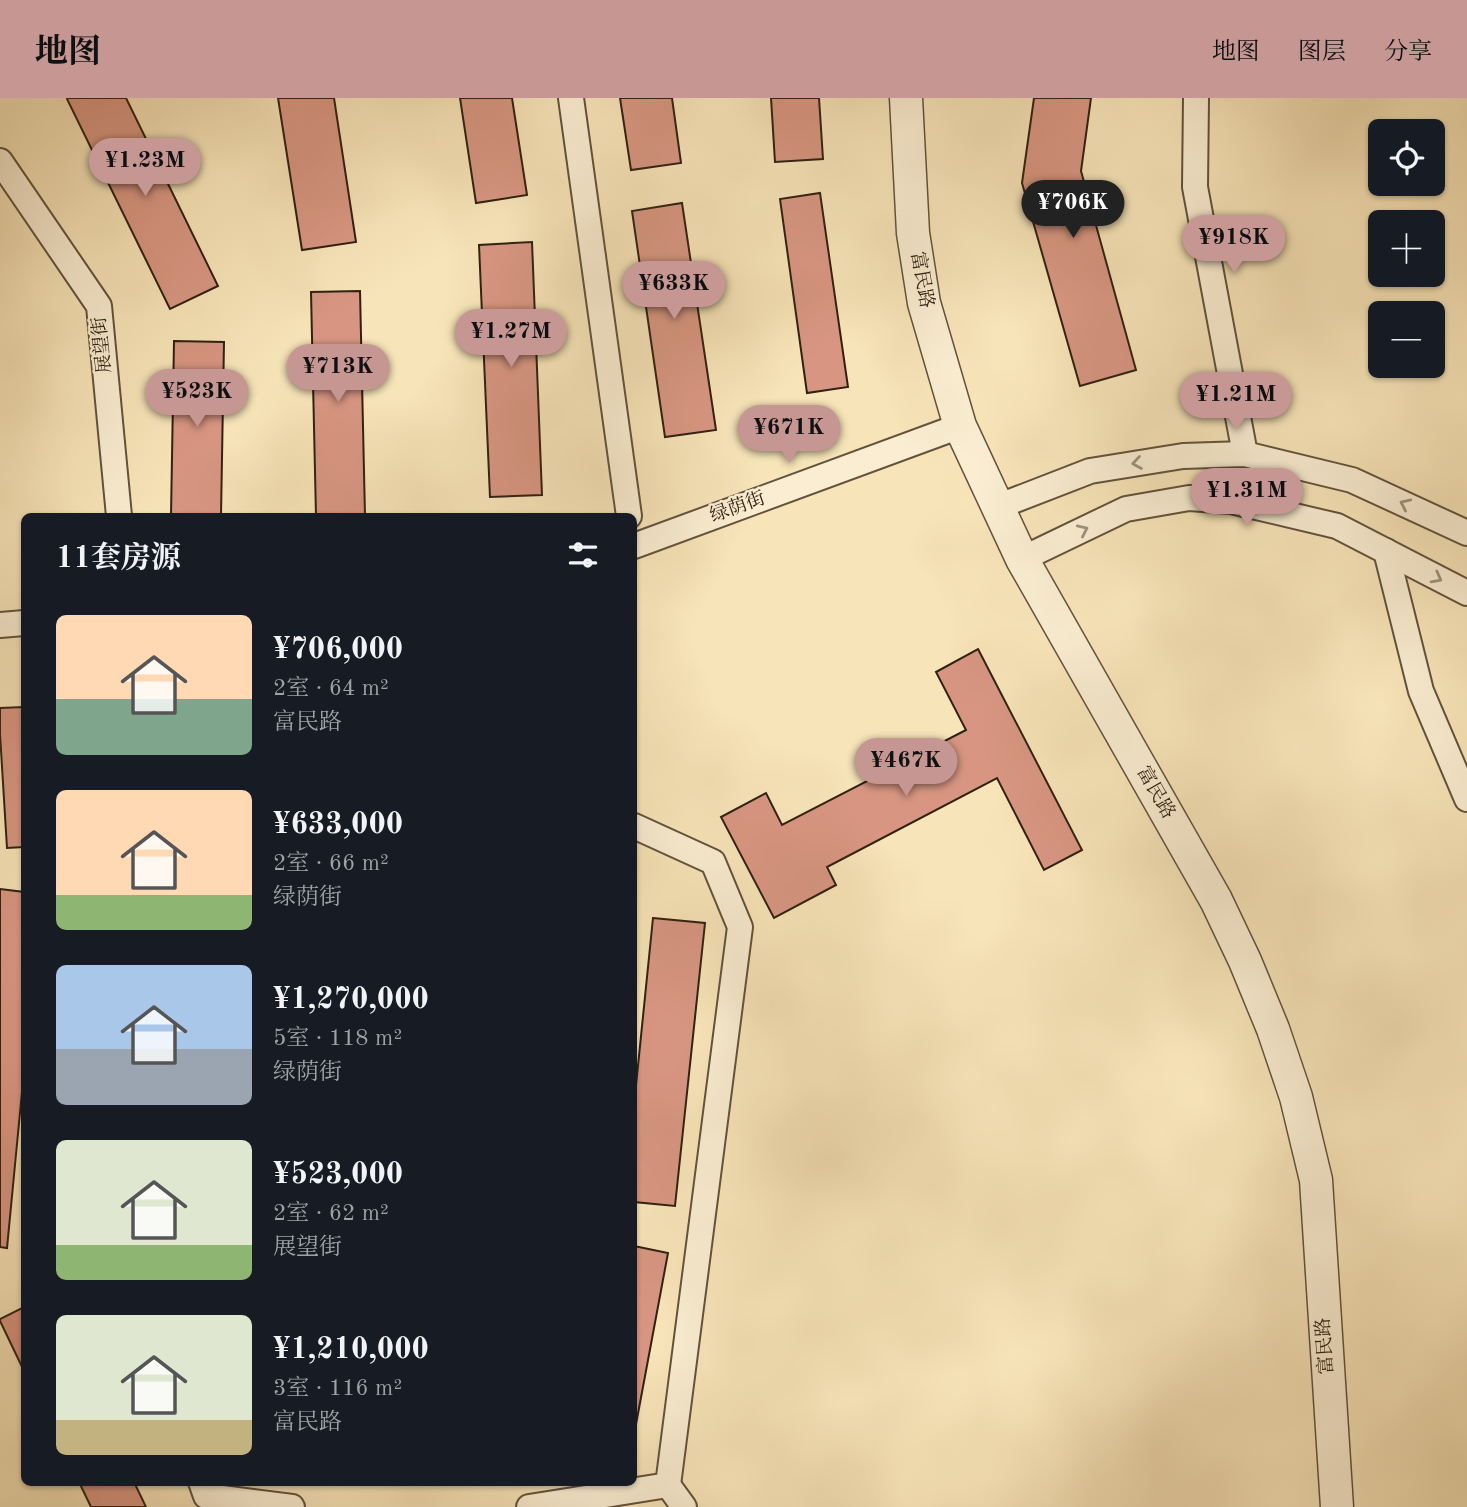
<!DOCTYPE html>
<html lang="zh">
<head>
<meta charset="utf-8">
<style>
  :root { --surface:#171b24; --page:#20242c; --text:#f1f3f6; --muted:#9ea1a6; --accent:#c59692 }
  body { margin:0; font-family:"Old Standard TT","Noto Serif SC",serif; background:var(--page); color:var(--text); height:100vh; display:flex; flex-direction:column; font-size:26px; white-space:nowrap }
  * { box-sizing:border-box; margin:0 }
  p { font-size:23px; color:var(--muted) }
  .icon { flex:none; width:38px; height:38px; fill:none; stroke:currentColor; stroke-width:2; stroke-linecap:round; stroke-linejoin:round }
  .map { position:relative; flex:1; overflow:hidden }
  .panel { position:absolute; left:21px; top:415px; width:616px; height:973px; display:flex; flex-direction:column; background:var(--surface); border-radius:10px; box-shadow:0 2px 5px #0004 }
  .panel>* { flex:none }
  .controls { position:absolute; left:1368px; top:21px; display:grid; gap:14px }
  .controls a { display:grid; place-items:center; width:77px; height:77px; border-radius:10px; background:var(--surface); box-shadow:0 2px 5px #0004; font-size:35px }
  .price { position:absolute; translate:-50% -60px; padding:0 16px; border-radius:24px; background:var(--accent); color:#111; font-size:23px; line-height:46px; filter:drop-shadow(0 2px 4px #0008) }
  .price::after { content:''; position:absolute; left:50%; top:42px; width:21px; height:16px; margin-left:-10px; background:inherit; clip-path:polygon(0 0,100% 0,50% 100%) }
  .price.selected { background:#222; color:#fff }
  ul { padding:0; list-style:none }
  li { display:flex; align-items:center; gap:21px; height:175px; padding:0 35px }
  li span { display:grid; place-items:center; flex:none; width:196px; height:140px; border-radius:10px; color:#555 }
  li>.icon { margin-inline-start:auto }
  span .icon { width:84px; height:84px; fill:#fffc; stroke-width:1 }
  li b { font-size:30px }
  h2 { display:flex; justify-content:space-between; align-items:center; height:84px; padding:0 35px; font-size:30px }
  header { display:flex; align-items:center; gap:42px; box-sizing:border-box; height:98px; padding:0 35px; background:var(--accent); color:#111 }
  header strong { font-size:33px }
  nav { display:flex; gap:38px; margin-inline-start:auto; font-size:24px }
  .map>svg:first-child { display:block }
  .building { fill:#d89682; stroke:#302112; stroke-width:2 }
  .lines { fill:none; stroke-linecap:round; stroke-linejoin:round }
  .minor-casing { stroke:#62523c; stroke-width:28 }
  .tertiary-casing { stroke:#62523c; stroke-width:35 }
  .minor { stroke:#faedd1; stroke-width:24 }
  .tertiary { stroke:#faedd1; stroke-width:32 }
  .oneway { stroke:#9f917b }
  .labels { text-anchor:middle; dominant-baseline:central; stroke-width:5; stroke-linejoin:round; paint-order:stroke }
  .street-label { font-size:19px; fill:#302112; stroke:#faedd1 }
</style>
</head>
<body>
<header>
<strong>地图</strong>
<nav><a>地图</a><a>图层</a><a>分享</a></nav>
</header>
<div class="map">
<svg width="1467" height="1409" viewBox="0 0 1467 1409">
  <rect width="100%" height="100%" fill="#f7e4b8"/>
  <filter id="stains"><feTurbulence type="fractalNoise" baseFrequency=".00286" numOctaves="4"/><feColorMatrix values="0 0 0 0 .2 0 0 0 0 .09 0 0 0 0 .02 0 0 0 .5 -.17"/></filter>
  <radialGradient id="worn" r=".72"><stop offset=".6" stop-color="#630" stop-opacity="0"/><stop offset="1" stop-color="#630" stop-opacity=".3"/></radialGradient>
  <!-- building -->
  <g class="building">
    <polygon points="68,0 126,0 218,188 170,211 67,1"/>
    <polygon points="278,0 334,0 356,144 302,152"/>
    <polygon points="460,0 512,0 527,97 476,105"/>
    <polygon points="620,0 672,0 681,65 631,72"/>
    <polygon points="771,0 819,0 823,61 775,64"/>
    <polygon points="1034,0 1091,0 1081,73 1136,272 1080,288 1022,85"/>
    <polygon points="820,95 848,289 807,295 780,101"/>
    <polygon points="682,105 716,332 665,339 632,113"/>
    <polygon points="532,144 542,397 490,399 479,147"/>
    <polygon points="360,193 365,418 316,418 311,194"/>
    <polygon points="174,243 224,244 221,418 171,418"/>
    <polygon points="978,551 1082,752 1044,772 997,680 827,769 836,787 774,820 721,719 766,695 782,727 966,632 936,574"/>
    <polygon points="24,609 24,749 7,750 0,636 0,610"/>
    <polygon points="0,791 24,794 24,973 7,1150 0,1149"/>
    <polygon points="653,820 705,825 675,1108 634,1104 634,1007"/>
    <polygon points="634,1148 668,1155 634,1337"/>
    <polygon points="24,1209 24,1273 0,1223 0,1221"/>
    <polygon points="79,1384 134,1384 146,1409 91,1409"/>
  </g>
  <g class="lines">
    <!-- minor casing -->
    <g class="minor-casing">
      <g id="minor">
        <polyline points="571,0 629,418"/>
        <polyline points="1196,0 1195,89 1245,356"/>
        <polyline points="0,63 99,208 119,418"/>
        <polyline points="997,409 1090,373 1183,358 1245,356 1352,382 1467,435"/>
        <polyline points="634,448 960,328"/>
        <polyline points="1386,453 1421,593 1467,701"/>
        <polyline points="1022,461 1126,411 1189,400 1231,403 1337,428 1467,495"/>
        <polyline points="0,527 24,525"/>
        <polyline points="634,728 713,764 740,829 668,1387"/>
        <polyline points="201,1384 206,1398 292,1409"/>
        <polyline points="529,1409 668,1387 684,1409"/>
      </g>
    </g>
    <!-- tertiary casing -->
    <g class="tertiary-casing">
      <polyline id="tertiary" points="906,0 913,135 924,205 960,328 1022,461 1216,802 1245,863 1273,931 1296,999 1316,1082 1337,1409"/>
    </g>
    <!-- minor -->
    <use href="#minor" class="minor"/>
    <!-- tertiary -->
    <use href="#tertiary" class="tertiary"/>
  </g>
  <!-- one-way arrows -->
  <defs><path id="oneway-chevron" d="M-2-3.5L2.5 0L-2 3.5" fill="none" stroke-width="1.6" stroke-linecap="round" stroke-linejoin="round" transform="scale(1.75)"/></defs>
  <g class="oneway">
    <use href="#oneway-chevron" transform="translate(1137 365) rotate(171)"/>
    <use href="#oneway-chevron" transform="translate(1405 406) rotate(-155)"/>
    <use href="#oneway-chevron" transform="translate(1083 432) rotate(-25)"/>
    <use href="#oneway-chevron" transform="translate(1437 480) rotate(28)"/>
  </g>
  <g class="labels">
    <!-- street labels -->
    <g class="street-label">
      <text transform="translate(921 182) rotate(80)">富民路</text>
      <text transform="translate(103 247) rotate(-96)">展望街</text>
      <text transform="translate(738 410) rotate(-20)">绿荫街</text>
      <text transform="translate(1155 695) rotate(60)">富民路</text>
      <text transform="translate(1326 1248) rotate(-94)">富民路</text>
    </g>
  </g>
  <rect width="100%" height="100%" filter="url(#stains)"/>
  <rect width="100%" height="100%" fill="url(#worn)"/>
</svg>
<div class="controls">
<a><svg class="icon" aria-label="locate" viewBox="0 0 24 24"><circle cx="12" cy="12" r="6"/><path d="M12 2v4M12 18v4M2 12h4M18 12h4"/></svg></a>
<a>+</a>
<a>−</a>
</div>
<b class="price" style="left:145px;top:100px">¥1.23M</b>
<b class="price selected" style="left:1073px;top:142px">¥706K</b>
<b class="price" style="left:1234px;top:177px">¥918K</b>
<b class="price" style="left:674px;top:223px">¥633K</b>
<b class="price" style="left:511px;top:271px">¥1.27M</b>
<b class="price" style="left:338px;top:306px">¥713K</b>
<b class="price" style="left:197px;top:331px">¥523K</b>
<b class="price" style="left:1236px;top:334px">¥1.21M</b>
<b class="price" style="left:789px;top:367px">¥671K</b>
<b class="price" style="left:1247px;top:430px">¥1.31M</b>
<b class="price" style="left:906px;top:700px">¥467K</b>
<section class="panel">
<h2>11套房源<svg class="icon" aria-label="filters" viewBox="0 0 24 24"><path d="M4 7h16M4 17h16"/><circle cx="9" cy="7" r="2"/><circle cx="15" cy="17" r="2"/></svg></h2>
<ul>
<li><span style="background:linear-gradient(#ffd9b3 60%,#7fa58c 0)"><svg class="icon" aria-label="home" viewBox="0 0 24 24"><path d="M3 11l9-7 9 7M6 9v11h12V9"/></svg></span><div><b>¥706,000</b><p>2室 · 64 m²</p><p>富民路</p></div></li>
<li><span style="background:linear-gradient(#ffd9b3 75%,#8fb573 0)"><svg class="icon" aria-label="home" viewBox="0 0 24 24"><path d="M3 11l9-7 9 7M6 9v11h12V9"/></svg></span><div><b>¥633,000</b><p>2室 · 66 m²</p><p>绿荫街</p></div></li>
<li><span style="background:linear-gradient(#a9c7e8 60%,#9aa5b1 0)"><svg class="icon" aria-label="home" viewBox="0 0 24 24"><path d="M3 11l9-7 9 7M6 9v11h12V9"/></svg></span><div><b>¥1,270,000</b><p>5室 · 118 m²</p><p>绿荫街</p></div></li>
<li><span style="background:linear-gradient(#dfe7d0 75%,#8fb573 0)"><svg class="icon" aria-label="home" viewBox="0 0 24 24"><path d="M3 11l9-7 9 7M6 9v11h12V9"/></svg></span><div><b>¥523,000</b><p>2室 · 62 m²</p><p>展望街</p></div></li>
<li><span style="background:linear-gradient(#dfe7d0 75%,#c2b280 0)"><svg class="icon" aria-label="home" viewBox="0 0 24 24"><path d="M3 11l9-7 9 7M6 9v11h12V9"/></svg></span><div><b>¥1,210,000</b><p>3室 · 116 m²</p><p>富民路</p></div></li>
</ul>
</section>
</div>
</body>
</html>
